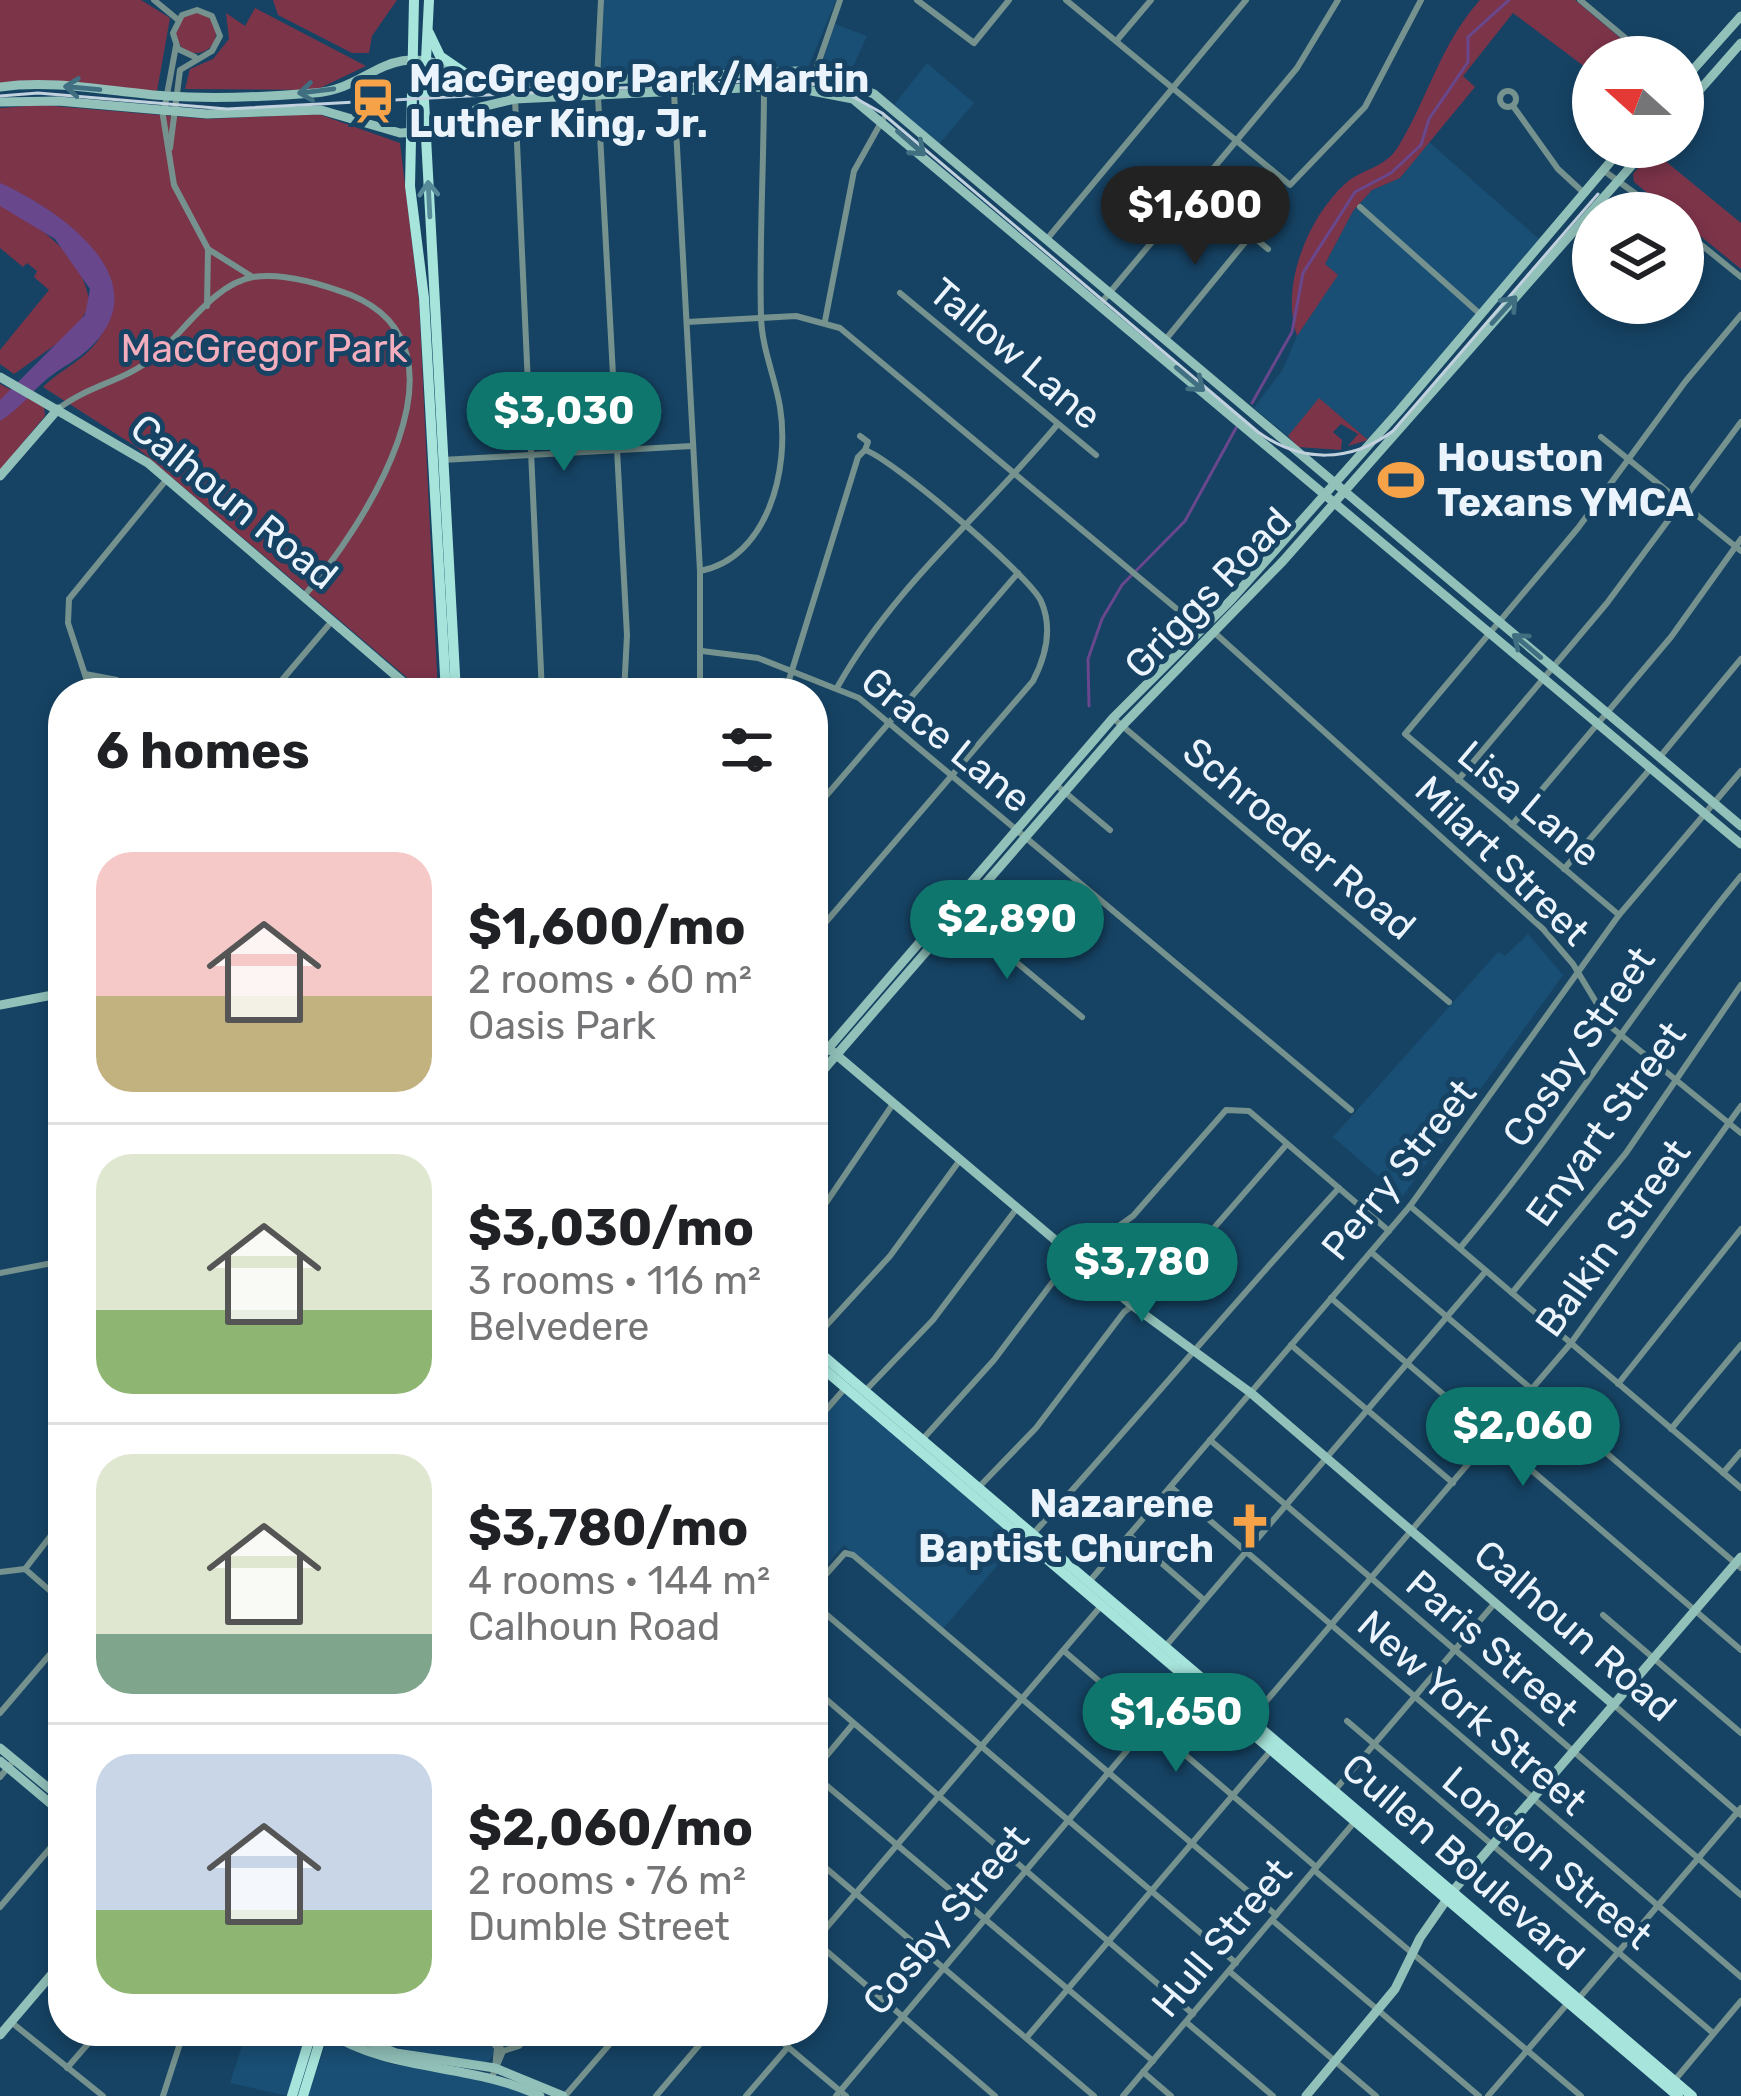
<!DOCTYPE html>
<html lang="en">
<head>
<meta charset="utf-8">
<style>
  :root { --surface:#fff; --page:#f2f2f2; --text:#202124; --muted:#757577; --line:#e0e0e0; --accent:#0f766e }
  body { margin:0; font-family:Rubik,sans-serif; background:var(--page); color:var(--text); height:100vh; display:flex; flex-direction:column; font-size:45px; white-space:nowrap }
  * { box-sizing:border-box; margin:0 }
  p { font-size:39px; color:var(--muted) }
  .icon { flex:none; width:66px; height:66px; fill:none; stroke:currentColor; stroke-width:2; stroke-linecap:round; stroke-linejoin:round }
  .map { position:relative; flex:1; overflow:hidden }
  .panel { position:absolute; left:48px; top:678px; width:780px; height:1368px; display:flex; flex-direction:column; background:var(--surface); border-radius:48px; box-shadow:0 6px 18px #0003 }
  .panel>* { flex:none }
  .needle { width:78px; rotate:291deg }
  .tools { position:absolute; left:1572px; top:36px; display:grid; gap:24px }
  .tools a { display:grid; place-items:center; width:132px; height:132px; border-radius:50%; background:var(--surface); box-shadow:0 6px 18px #0003; font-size:60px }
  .price { position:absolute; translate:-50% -102px; padding:0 27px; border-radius:42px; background:var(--accent); color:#fff; font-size:39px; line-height:78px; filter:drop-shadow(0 3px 6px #0008) }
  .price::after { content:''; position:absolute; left:50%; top:72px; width:36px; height:27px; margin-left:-18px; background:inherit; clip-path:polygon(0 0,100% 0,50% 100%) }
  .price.current { background:#222; color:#fff }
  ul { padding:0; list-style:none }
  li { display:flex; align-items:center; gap:36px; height:300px; padding:0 48px }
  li+li { border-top:3px solid var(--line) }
  li span { display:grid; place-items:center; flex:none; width:336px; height:240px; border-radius:36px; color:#555 }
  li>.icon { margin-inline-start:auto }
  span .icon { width:144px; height:144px; fill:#fffc; stroke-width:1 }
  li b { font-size:51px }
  h2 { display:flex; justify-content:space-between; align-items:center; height:144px; padding:0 48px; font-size:51px }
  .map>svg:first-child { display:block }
  .built { fill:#1a4f75 }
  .green { fill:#7c3449 }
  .water { fill:#68478d }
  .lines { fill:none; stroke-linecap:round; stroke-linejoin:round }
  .stream { stroke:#68478d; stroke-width:3 }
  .street { stroke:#75928e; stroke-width:6 }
  .secondary { stroke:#91c1b9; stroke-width:9 }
  .primary { stroke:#a7e4db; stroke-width:10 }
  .tram { stroke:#c1d1de; stroke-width:3 }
  .oneway { stroke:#416f82 }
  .oneway2 { stroke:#578b9a }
  .labels { text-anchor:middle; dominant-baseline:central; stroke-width:10; stroke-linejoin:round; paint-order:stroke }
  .poi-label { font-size:39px; font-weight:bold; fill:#ebf4fc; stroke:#164364; text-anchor:start }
  .park-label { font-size:39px; fill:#f4adbd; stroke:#164364 }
  .street-label { font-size:39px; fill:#ebf4fc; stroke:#164364 }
</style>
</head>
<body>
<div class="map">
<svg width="1741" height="2096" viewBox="0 0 1741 2096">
  <rect width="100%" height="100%" fill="#164364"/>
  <!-- built -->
  <g class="built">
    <polygon points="604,0 836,0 808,68 601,76"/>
    <polygon points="835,24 867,36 848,77 821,67"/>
    <polygon points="927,63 974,103 939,144 894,105"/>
    <polygon points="1429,142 1539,239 1368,440 1320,399 1288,436 1254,408 1283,369 1297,336 1337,275 1325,264 1353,211 1372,190 1400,178"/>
    <polygon points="1528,934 1563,975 1402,1197 1333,1137 1498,952 1505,956"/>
    <polygon points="846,1392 1019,1540 942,1630 844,1545 813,1580 813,1430"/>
    <polygon points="247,2031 308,2031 288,2096 230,2083"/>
    <polygon points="356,2031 477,2031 493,2045 494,2055 486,2063 422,2055"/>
    <polygon points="328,2037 391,2064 474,2076 535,2096 308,2096"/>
  </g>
  <!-- green -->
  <g class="green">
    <polygon points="0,0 141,0 170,18 157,91 0,84"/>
    <polygon points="273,0 397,0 372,36 369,53 352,53 278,15"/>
    <path d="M 1480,0 L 1575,0 L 1638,53 L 1593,57 L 1593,73 L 1513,13 L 1463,76 L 1475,87 L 1400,178 L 1372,190 L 1353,211 L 1325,264 L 1338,275 L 1297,336 C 1280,287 1307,218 1346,183 C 1363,168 1384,169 1398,147 C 1428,98 1441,43 1480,0 Z"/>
    <polygon points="255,8 366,66 316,90 185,89 190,69 213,59 229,39 226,13 245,26"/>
    <circle cx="196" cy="33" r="20"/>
    <path d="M 42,105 L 207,119 L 318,114 L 400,143 L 419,302 L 438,693 L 425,693 L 135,446 L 43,387 C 61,369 86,360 100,337 C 142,268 57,208 0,184 L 0,108 Z"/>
    <polygon points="1653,151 1741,223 1741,269 1683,222 1683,213 1672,213 1634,182 1633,174"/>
    <path d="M 0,205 C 41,227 84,255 90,306 L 72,333 L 14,374 L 0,364 L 0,350 L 49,290 L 34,277 L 37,271 L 27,263 L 23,267 L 0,248 Z"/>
    <polygon points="0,384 44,407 45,416 0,470"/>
    <polygon points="1319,398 1368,440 1348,446 1358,434 1341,424 1333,432 1342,440 1341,450 1298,447 1288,436"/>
  </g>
  <!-- water -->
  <path class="water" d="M 0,183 C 52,206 153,272 99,338 C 85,356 65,365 48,378 C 30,393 20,409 0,421 L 0,400 L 85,315 L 90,289 L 55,239 L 0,206 Z"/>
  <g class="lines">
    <!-- stream -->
    <g class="stream">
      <polyline points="1252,403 1292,332 1303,273 1355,192 1391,173 1421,145 1429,119 1468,62 1468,37 1509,0"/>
      <polyline points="1089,706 1088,659 1102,619 1122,585 1185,521 1236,428"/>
    </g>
    <!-- street -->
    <g class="street">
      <polyline points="154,0 177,19"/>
      <polyline points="917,0 974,43 1009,0"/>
      <polyline points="1066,0 1290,185 1365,107 1421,0"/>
      <polyline points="1580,0 1648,57"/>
      <polyline points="1118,39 1151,0"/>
      <polyline points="176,46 163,116 174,185 208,249 207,306"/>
      <polyline points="597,81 601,0"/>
      <polyline points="810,87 840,0"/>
      <circle cx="1508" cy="99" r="8"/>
      <polyline points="674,92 700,571 700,693"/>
      <polyline points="598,97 627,635 624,693"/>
      <polyline points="515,99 542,693"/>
      <polyline points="1513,106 1558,169 1584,193"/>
      <polyline points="170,148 180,70 212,51 220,36 212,16 197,10 182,15 173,33 178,49 195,57"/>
      <polyline points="1603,170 1662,213"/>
      <polyline points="1360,207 1480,314"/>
      <polyline points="1232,219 1268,249"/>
      <polyline points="1683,230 1741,277"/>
      <polyline points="1047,239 1246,0"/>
      <polyline points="208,249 251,276"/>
      <polyline points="900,293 1096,455"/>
      <polyline points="1101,303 1297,68 1338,0"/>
      <polyline points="825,321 854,171 883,119"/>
      <polyline points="687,322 796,316 840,328 1202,630"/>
      <polyline points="1166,339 1251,235"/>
      <path d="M 58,409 C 87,386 125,381 154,357 C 183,334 213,284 253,277 C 284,272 322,284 351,295 C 482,349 361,530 304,596"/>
      <polyline points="860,436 868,442 865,450"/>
      <polyline points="1601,437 1741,551"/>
      <polyline points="442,460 692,446"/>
      <path d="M 700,571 C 768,558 790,469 780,407 C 775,377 762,349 761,317 C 759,241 764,164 764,87"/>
      <polyline points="1216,634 1543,929 1573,964 1611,1027 1741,1133"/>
      <polyline points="702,651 758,658 859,698 1351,1110"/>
      <polyline points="85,674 117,680 137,693"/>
      <path d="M 838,686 C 895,585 984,513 1057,425"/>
      <polyline points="91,693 68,623 69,599 167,479"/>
      <polyline points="271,693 332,621"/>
      <polyline points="785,693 858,457 865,450"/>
      <polyline points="1113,718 1449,1002"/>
      <polyline points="1659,758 1741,659"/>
      <polyline points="1458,780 1607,603 1741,422"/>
      <polyline points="1055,784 1110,830"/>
      <polyline points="813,811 1018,573"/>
      <polyline points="1512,825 1671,637 1741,539"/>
      <polyline points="1564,869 1651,768"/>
      <polyline points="960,915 1082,1017"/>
      <polyline points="1619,915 1405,734 1578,528 1685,382 1741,315"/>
      <path d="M 813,937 L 1033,681 C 1046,656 1053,628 1041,601 C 1030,576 891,458 865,450"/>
      <polyline points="63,973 55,1050 63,1152"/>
      <polyline points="1410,1206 1741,1488"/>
      <polyline points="813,1222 893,1104"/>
      <path d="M 1460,1248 C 1561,1128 1642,996 1741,876"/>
      <polyline points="1371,1252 1741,1568"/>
      <polyline points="0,1273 63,1261"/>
      <polyline points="1512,1293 1626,1153 1741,985"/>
      <polyline points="1331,1298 1741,1650"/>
      <polyline points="813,1340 890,1256 960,1160"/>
      <polyline points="1291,1345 1453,1483"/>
      <polyline points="1618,1384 1741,1229"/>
      <polyline points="865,1391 933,1320 1017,1208"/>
      <polyline points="813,1425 846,1387"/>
      <polyline points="1671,1429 1741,1345"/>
      <polyline points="1210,1440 1741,1895"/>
      <polyline points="921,1441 994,1360 1067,1263 1133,1216 1226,1110 1249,1111 1389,1231"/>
      <polyline points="1723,1473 1741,1452"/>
      <polyline points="1171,1487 1741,1977"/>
      <polyline points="978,1488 1036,1428 1124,1312 1173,1275 1287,1144"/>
      <path d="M 1032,1535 C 1136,1420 1234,1302 1339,1188"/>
      <polyline points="1129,1535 1204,1600"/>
      <polyline points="25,1569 63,1520"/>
      <polyline points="25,1569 63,1602"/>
      <polyline points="0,1572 25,1569"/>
      <polyline points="1088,1583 1410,1206 1619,915 1741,771"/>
      <polyline points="813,1589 845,1553 853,1555 1276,1915"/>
      <polyline points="813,1603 1236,1963"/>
      <polyline points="1603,1615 1741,1733"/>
      <polyline points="1164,1648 1486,1271"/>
      <polyline points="1064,1651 1316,1867"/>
      <polyline points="813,1688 1193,2014"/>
      <polyline points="1614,1705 1741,1815"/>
      <polyline points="0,1713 63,1639"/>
      <polyline points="1250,1720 1571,1343 1741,1106"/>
      <polyline points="1347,1721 1713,2033"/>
      <polyline points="813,1772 853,1724"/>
      <polyline points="813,1774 1153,2061"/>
      <polyline points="0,1777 14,1760"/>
      <polyline points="1335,1790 1494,1604"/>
      <polyline points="813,1857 1094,2096"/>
      <polyline points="1314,1870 1581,2096"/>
      <polyline points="0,1907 63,1833"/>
      <polyline points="1272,1920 1479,2096"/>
      <polyline points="815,1941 1101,1606"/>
      <polyline points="816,1942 995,2096"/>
      <polyline points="1229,1971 1376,2096"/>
      <polyline points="1580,1997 1741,1808"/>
      <polyline points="11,2022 103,2096"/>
      <polyline points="1186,2022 1273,2096"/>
      <polyline points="485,2031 497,2048 495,2068"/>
      <polyline points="486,2031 503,2051 492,2077"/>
      <polyline points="769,2031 846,2096"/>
      <polyline points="1027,2037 1273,1748"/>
      <polyline points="503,2051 519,2046 532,2031"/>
      <polyline points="67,2068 99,2031"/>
      <polyline points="1143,2072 1171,2096"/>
      <polyline points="1674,2081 1741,2001"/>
      <polyline points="163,2096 184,2031"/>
      <polyline points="565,2096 621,2031"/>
      <polyline points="656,2096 711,2031"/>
      <polyline points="746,2096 788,2047"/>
      <polyline points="836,2096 1189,1677"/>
      <polyline points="1123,2096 1357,1819"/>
      <polyline points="1488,2096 1568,2003"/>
    </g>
    <!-- secondary -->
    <g class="secondary">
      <polyline points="473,79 504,85 797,71 823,73 874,94 1741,826"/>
      <polyline points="1683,81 1741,16"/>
      <path d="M 0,87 C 55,79 111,92 166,96 C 215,99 265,97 314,93 C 371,89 385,40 452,69"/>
      <polyline points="0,102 58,101 207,114 321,110 400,133 434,131 481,107 515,99 786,86 853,99 1741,844"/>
      <polyline points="1683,109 1741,43"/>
      <polyline points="0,377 148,463 416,693"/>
      <polyline points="0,476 58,409"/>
      <polyline points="0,1005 63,993"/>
      <polyline points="813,1035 1133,1306 1251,1393 1614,1705"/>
      <polyline points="813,1066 1113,718 1231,600 1399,411 1623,147"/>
      <polyline points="813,1082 1122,726 1283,561 1648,147"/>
      <polyline points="0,1748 63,1800"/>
      <polyline points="0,1761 63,1814"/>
      <path d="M 326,2031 C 392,2074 470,2062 540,2096"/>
      <polyline points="341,2031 396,2053 495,2068 563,2096"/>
      <polyline points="0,2035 63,1961"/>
      <polyline points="1306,2096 1395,1989 1420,1938 1452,1892 1741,1557"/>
    </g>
    <!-- primary -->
    <g class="primary">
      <polyline points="414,0 410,186 424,298 446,693"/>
      <polyline points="429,0 424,100 456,693"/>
      <polyline points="429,33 440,56 475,80"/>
      <polyline points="813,1347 1692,2096"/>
      <polyline points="813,1360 1678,2096"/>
      <polyline points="292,2096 312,2031"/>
      <polyline points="303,2096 323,2031"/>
    </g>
    <!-- tram -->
    <path class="tram" d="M 0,96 L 38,93 L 227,109 L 785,79 L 839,89 L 882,113 L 1258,432 C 1301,463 1350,463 1393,431 L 1598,194"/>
  </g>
  <!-- one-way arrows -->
  <defs><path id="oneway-shaft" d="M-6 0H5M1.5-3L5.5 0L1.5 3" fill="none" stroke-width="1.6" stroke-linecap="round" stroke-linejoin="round" transform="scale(3)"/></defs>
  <g class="oneway">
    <use href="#oneway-shaft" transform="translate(82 88) rotate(-175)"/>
    <use href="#oneway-shaft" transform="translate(316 91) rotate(173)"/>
    <use href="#oneway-shaft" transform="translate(911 143) rotate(41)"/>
    <use href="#oneway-shaft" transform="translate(1504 310) rotate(-48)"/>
    <use href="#oneway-shaft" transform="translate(1190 379) rotate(40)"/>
    <use href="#oneway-shaft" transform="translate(1527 646) rotate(-140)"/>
  </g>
  <use class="oneway2" href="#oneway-shaft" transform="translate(429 199) rotate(-93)"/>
  <!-- icons -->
  <defs>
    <g id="station-bare" transform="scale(3.6)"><path d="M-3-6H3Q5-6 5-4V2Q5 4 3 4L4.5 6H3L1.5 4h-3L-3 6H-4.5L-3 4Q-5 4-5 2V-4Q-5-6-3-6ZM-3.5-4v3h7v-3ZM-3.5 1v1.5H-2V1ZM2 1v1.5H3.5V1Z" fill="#f6a248" stroke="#164364" stroke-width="2.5" paint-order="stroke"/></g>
    <g id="stadium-bare" transform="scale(3.6)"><path d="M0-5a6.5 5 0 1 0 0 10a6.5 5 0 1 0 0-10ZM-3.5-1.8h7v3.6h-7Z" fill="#f6a248" stroke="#164364" stroke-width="2.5" paint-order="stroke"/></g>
    <g id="church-bare" transform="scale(3.6)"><path d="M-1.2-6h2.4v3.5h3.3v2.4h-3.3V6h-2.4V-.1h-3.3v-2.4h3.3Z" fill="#f6a248" stroke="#164364" stroke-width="2.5" paint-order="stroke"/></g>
  </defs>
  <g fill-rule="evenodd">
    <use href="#station-bare" x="373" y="101"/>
    <use href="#stadium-bare" x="1401" y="480"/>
    <use href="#church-bare" x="1250" y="1526"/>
  </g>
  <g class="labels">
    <!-- poi labels -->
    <g class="poi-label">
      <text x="409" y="79">MacGregor Park/Martin<tspan x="409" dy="45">Luther King, Jr.</tspan></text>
      <text x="1437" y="458">Houston<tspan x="1437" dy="45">Texans YMCA</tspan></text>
      <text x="1214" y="1504" text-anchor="end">Nazarene<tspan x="1214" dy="45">Baptist Church</tspan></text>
    </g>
    <!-- park labels -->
    <g class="park-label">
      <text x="264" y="349">MacGregor Park</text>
    </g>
    <!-- street labels -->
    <g class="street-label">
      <text transform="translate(1015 354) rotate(40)">Tallow Lane</text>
      <text transform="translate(234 502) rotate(39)">Calhoun Road</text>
      <text transform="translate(1208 593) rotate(-46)">Griggs Road</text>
      <text transform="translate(946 740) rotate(39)">Grace Lane</text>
      <text transform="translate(1529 804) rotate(40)">Lisa Lane</text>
      <text transform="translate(1299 839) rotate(40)">Schroeder Road</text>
      <text transform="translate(1502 861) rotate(44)">Milart Street</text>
      <text transform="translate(1579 1047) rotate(-55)">Cosby Street</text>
      <text transform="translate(1606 1124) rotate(-54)">Enyart Street</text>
      <text transform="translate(1399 1170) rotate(-51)">Perry Street</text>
      <text transform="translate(1613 1238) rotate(-54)">Balkin Street</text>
      <text transform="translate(1575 1631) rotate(41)">Calhoun Road</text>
      <text transform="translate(1492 1648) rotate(41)">Paris Street</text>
      <text transform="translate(1472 1713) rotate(41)">New York Street</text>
      <text transform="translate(1547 1858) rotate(40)">London Street</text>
      <text transform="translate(1463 1862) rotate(41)">Cullen Boulevard</text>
      <text transform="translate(946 1920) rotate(-50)">Cosby Street</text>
      <text transform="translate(1222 1938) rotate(-50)">Hull Street</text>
    </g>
  </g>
</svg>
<div class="tools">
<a><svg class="needle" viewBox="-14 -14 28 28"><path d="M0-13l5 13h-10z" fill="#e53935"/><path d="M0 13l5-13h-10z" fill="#757577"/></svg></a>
<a><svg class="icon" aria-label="layers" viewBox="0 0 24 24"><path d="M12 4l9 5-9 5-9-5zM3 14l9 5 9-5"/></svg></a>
</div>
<b class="price current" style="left:1195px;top:268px">$1,600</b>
<b class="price" style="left:564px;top:474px">$3,030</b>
<b class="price" style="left:1007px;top:982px">$2,890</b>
<b class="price" style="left:1142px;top:1325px">$3,780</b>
<b class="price" style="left:1523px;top:1489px">$2,060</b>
<b class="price" style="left:1176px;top:1775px">$1,650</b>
<section class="panel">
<h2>6 homes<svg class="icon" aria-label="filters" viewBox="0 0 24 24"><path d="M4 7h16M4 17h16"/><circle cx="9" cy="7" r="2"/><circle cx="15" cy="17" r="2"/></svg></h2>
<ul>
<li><span style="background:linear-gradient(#f6c9c9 60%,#c2b280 0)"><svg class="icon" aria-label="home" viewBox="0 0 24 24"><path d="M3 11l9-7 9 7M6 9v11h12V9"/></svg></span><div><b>$1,600/mo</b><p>2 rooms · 60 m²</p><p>Oasis Park</p></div></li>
<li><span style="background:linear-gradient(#dfe7d0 65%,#8fb573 0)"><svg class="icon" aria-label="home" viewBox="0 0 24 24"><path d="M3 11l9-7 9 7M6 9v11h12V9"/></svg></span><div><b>$3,030/mo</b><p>3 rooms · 116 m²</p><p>Belvedere</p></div></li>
<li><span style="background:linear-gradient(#dfe7d0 75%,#7fa58c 0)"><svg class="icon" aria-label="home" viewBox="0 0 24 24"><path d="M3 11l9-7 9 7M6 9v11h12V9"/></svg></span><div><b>$3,780/mo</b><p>4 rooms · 144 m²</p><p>Calhoun Road</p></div></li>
<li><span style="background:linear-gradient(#c9d6e8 65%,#8fb573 0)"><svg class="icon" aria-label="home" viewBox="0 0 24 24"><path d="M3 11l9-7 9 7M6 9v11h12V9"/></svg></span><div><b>$2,060/mo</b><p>2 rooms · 76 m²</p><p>Dumble Street</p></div></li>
</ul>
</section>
</div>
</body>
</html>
